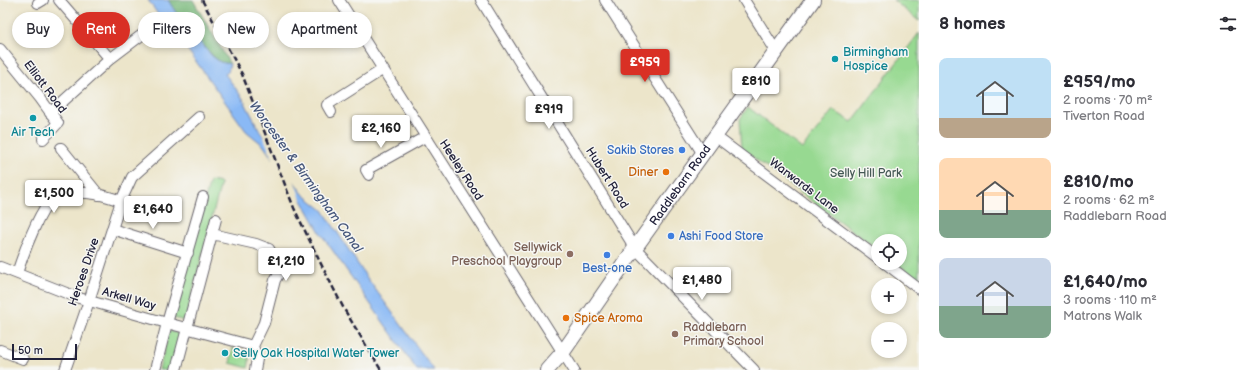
<!DOCTYPE html>
<html lang="en">
<head>
<meta charset="utf-8">
<style>
  :root { --surface:#fff; --page:#f7f7f7; --text:#2b2b33; --muted:#7c7c81; --accent:#d93025 }
  body { margin:0; font-family:"Balsamiq Sans",sans-serif; background:var(--page); color:var(--text); height:100vh; display:flex; flex-direction:column; font-size:15px; white-space:nowrap }
  * { box-sizing:border-box; margin:0 }
  p { font-size:13px; color:var(--muted) }
  .icon { flex:none; width:22px; height:22px; fill:none; stroke:currentColor; stroke-width:2; stroke-linecap:round; stroke-linejoin:round }
  .map { position:relative; flex:1; overflow:hidden }
  .side { display:flex; flex-direction:column; background:var(--surface); width:340px }
  .side>* { flex:none }
  .banner { position:absolute; left:12px; top:12px; width:380px; height:36px; display:flex; gap:8px }
  .tools { position:absolute; left:871px; top:234px; display:grid; gap:8px }
  .tools a { display:grid; place-items:center; width:36px; height:36px; border-radius:50%; background:var(--surface); box-shadow:0 2px 6px #0003; font-size:20px }
  .scale { position:absolute; left:12px; bottom:10px; width:65px; box-sizing:border-box; padding-left:4px; border:2px solid #22223b; border-top:0; font-size:11px; line-height:14px; white-space:nowrap; color:#22223b; -webkit-text-stroke:3px #f6f6f2; paint-order:stroke }
  .price { position:absolute; translate:-50% -34px; padding:0 9px; border-radius:4px; background:#fff; color:#222; font-size:13px; line-height:26px; filter:drop-shadow(0 1px 2px #0008) }
  .price::after { content:''; position:absolute; left:50%; top:24px; width:12px; height:9px; margin-left:-6px; background:inherit; clip-path:polygon(0 0,100% 0,50% 100%) }
  .price.active { background:var(--accent); color:#fff }
  ul { padding:0; list-style:none }
  li { display:flex; align-items:center; gap:12px; height:100px; padding:0 20px }
  li span { display:grid; place-items:center; flex:none; width:112px; height:80px; border-radius:8px; color:#555 }
  li>.icon { margin-inline-start:auto }
  span .icon { width:48px; height:48px; fill:#fffc; stroke-width:1 }
  li b { font-size:17px }
  h2 { display:flex; justify-content:space-between; align-items:center; height:48px; padding:0 20px; font-size:17px }
  .tag { padding:0 14px; border-radius:18px; background:var(--surface); box-shadow:0 2px 6px #0003; font-size:14px; line-height:36px }
  .tag.active { background:var(--accent); color:#fff }
  main { display:flex; flex:1; min-height:0 }
  .map>svg:first-child { display:block }
  .green { fill:#97d991; stroke:#5c7e66 }
  .forest { fill:#79b97b; stroke:#4e6e5b }
  .water { fill:#8ab9f5; stroke:#566e98 }
  .pier { fill:#ece5ca }
  .lines { fill:none; stroke-linecap:round; stroke-linejoin:round }
  .street-casing { stroke:#69666d; stroke-width:12 }
  .secondary-casing { stroke:#69666d; stroke-width:16 }
  .street { stroke:#fff; stroke-width:10 }
  .secondary { stroke:#fff; stroke-width:14 }
  .rail { stroke:#22223b; stroke-width:2.5; stroke-dasharray:6 3; stroke-linecap:butt }
  .culture-dot { fill:#0f9aa8; stroke:#f6f6f2; stroke-width:1.5 }
  .shop-dot { fill:#3f7fe0; stroke:#f6f6f2; stroke-width:1.5 }
  .food-dot { fill:#e8710a; stroke:#f6f6f2; stroke-width:1.5 }
  .education-dot { fill:#8d6e63; stroke:#f6f6f2; stroke-width:1.5 }
  .labels { text-anchor:middle; dominant-baseline:central; stroke-width:3; stroke-linejoin:round; paint-order:stroke }
  .culture-label { font-size:12px; fill:#0d838f; stroke:#f6f6f2; text-anchor:start }
  .street-label { font-size:12px; fill:#22223b; stroke:#f6f6f2 }
  .shop-label { font-size:12px; fill:#366cbe; stroke:#f6f6f2; text-anchor:end }
  .food-label { font-size:12px; fill:#c56008; stroke:#f6f6f2; text-anchor:end }
  .park-label { font-size:12px; fill:#455955; stroke:#f6f6f2 }
  .education-label { font-size:12px; fill:#785e54; stroke:#f6f6f2; text-anchor:end }
  .water-label { font-size:13px; font-style:italic; fill:#46577c; stroke:#f6f6f2 }
</style>
</head>
<body>
<main>
<div class="map">
<svg width="919" height="370" viewBox="0 0 919 370">
  <rect width="100%" height="100%" fill="#f6f6f2"/>
  <filter id="ink" filterUnits="userSpaceOnUse"><feTurbulence type="fractalNoise" baseFrequency=".025" numOctaves="2"/><feDisplacementMap in="SourceGraphic" scale="8" xChannelSelector="R" yChannelSelector="G"/><feConvolveMatrix kernelMatrix="1 2 1 2 8 2 1 2 1" color-interpolation-filters="sRGB"/></filter>
  <filter id="wash" filterUnits="userSpaceOnUse"><feTurbulence type="fractalNoise" baseFrequency=".012" numOctaves="4" result="noise"/><feDisplacementMap in="SourceGraphic" scale="16" xChannelSelector="R" yChannelSelector="G"/><feGaussianBlur stdDeviation="0.9" result="paint"/><feColorMatrix in="noise" values="0 0 0 0 0 0 0 0 0 0 0 0 0 0 0 0 0 1.4 0 .05"/><feComposite in="paint" operator="in"/></filter>
  <g filter="url(#wash)">
    <rect width="100%" height="100%" fill="#ece5ca"/>
    <!-- green -->
    <g class="green">
      <polygon points="893,0 919,0 919,21"/>
      <polygon points="919,33 919,280 896,263 900,263 900,241 878,241 878,250 742,149 740,119 748,107 802,149 833,110 852,122"/>
      <polygon points="210,181 221,183 185,321 173,318"/>
      <polygon points="169,331 181,334 171,370 159,370"/>
      <path d="M 233,348 C 246,352 252,353 248,368 L 230,363 Z"/>
    </g>
    <!-- forest -->
    <polygon class="forest" points="168,0 193,0 230,64 220,62 213,56 180,19"/>
    <!-- water -->
    <polygon class="water" points="148,0 168,0 180,19 212,56 220,62 230,64 228,72 225,74 242,97 261,133 293,180 303,194 323,210 365,275 434,370 417,370 321,234 303,202 263,145 246,131 169,24 164,23"/>
    <!-- pier -->
    <polygon class="pier" points="259,125 292,174 303,205 276,168"/>
  </g>
  <g filter="url(#ink)">
    <g class="lines">
      <!-- street casing -->
      <g class="street-casing">
        <g id="street">
          <polyline points="59,0 110,59"/>
          <polyline points="339,0 574,370"/>
          <polyline points="481,0 635,248 754,370"/>
          <polyline points="605,0 703,154"/>
          <polyline points="744,0 776,51"/>
          <polyline points="38,3 43,0"/>
          <polyline points="0,49 40,98 58,123 43,139"/>
          <polyline points="331,112 327,105 382,70"/>
          <polyline points="50,113 110,59 143,34"/>
          <polyline points="715,136 878,258"/>
          <polyline points="61,148 99,195"/>
          <polyline points="369,175 366,170 425,137"/>
          <polyline points="112,229 188,253"/>
          <polyline points="212,234 216,219"/>
          <polyline points="885,263 919,289"/>
          <polyline points="0,267 79,298 167,323 253,346"/>
          <path d="M 17,273 C 23,255 41,204 57,194 C 60,192 65,193 69,193 C 89,192 102,194 121,201"/>
          <polyline points="0,350 23,359"/>
          <polyline points="65,370 89,301 121,201 132,177 199,117"/>
          <polyline points="155,370 167,323 203,197"/>
          <polyline points="176,370 212,234 256,244 269,249 280,268 279,273 275,280 264,323 253,346 257,359 255,370"/>
        </g>
      </g>
      <!-- secondary casing -->
      <g class="secondary-casing">
        <g id="secondary">
          <path id="s1" d="M 547,370 L 563,352 L 635,248 L 813,0"/>
        </g>
      </g>
      <!-- street -->
      <use href="#street" class="street"/>
      <!-- secondary -->
      <use href="#secondary" class="secondary"/>
      <!-- rail -->
      <polyline class="rail" points="202,0 242,74 294,208 320,262 344,309 381,370"/>
    </g>
  </g>
  <!-- markers -->
  <g class="culture-dot">
    <circle cx="835" cy="59" r="4"/>
    <circle cx="33" cy="118" r="4"/>
    <circle cx="225" cy="353" r="4"/>
  </g>
  <g class="shop-dot">
    <circle cx="682" cy="150" r="4"/>
    <circle cx="671" cy="236" r="4"/>
    <circle cx="607" cy="255" r="4"/>
  </g>
  <g class="food-dot">
    <circle cx="666" cy="172" r="4"/>
    <circle cx="566" cy="318" r="4"/>
  </g>
  <g class="education-dot">
    <circle cx="570" cy="254" r="4"/>
    <circle cx="675" cy="334" r="4"/>
  </g>
  <g class="labels">
    <!-- culture labels -->
    <g class="culture-label">
      <text x="843" y="52">Birmingham<tspan x="843" dy="14">Hospice</tspan></text>
      <text x="33" y="132" text-anchor="middle">Air Tech</text>
      <text x="233" y="353">Selly Oak Hospital Water Tower</text>
    </g>
    <!-- street labels -->
    <g class="street-label">
      <text transform="translate(45 87) rotate(53)">Elliott Road</text>
      <text transform="translate(461 170) rotate(57)">Heeley Road</text>
      <text transform="translate(607 178) rotate(58)">Hubert Road</text>
      <text stroke="none"><textPath href="#s1" startOffset="228">Raddlebarn Road</textPath></text>
      <text transform="translate(804 186) rotate(37)">Warwards Lane</text>
      <text transform="translate(84 272) rotate(-71)">Heroes Drive</text>
      <text transform="translate(129 299) rotate(16)">Arkell Way</text>
    </g>
    <!-- shop labels -->
    <g class="shop-label">
      <text x="674" y="150">Sakib Stores</text>
      <text x="679" y="236" text-anchor="start">Ashi Food Store</text>
      <text x="607" y="268" text-anchor="middle">Best-one</text>
    </g>
    <!-- food labels -->
    <g class="food-label">
      <text x="658" y="172">Diner</text>
      <text x="574" y="318" text-anchor="start">Spice Aroma</text>
    </g>
    <!-- park labels -->
    <g class="park-label">
      <text x="866" y="173">Selly Hill Park</text>
    </g>
    <!-- education labels -->
    <g class="education-label">
      <text x="562" y="247">Sellywick<tspan x="562" dy="14">Preschool Playgroup</tspan></text>
      <text x="683" y="327" text-anchor="start">Raddlebarn<tspan x="683" dy="14">Primary School</tspan></text>
    </g>
    <!-- water labels -->
    <g class="water-label">
      <text transform="translate(306 177) rotate(54)">Worcester &amp; Birmingham Canal</text>
    </g>
  </g>
</svg>
<div class="tools">
<a><svg class="icon" aria-label="locate" viewBox="0 0 24 24"><circle cx="12" cy="12" r="6"/><path d="M12 2v4M12 18v4M2 12h4M18 12h4"/></svg></a>
<a>+</a>
<a>−</a>
</div>
<div class="scale">50 m</div>
<b class="price active" style="left:645px;top:83px">£959</b>
<b class="price" style="left:756px;top:102px">£810</b>
<b class="price" style="left:549px;top:130px">£919</b>
<b class="price" style="left:381px;top:149px">£2,160</b>
<b class="price" style="left:54px;top:214px">£1,500</b>
<b class="price" style="left:153px;top:230px">£1,640</b>
<b class="price" style="left:286px;top:282px">£1,210</b>
<b class="price" style="left:702px;top:301px">£1,480</b>
<div class="banner">
<a class="tag">Buy</a>
<a class="tag active">Rent</a>
<a class="tag">Filters</a>
<a class="tag">New</a>
<a class="tag">Apartment</a>
</div>
</div>
<section class="side">
<h2>8 homes<svg class="icon" aria-label="filters" viewBox="0 0 24 24"><path d="M4 7h16M4 17h16"/><circle cx="9" cy="7" r="2"/><circle cx="15" cy="17" r="2"/></svg></h2>
<ul>
<li><span style="background:linear-gradient(#bfe0f5 75%,#b9a48a 0)"><svg class="icon" aria-label="home" viewBox="0 0 24 24"><path d="M3 11l9-7 9 7M6 9v11h12V9"/></svg></span><div><b>£959/mo</b><p>2 rooms · 70 m²</p><p>Tiverton Road</p></div></li>
<li><span style="background:linear-gradient(#ffd9b3 65%,#7fa58c 0)"><svg class="icon" aria-label="home" viewBox="0 0 24 24"><path d="M3 11l9-7 9 7M6 9v11h12V9"/></svg></span><div><b>£810/mo</b><p>2 rooms · 62 m²</p><p>Raddlebarn Road</p></div></li>
<li><span style="background:linear-gradient(#c9d6e8 60%,#7fa58c 0)"><svg class="icon" aria-label="home" viewBox="0 0 24 24"><path d="M3 11l9-7 9 7M6 9v11h12V9"/></svg></span><div><b>£1,640/mo</b><p>3 rooms · 110 m²</p><p>Matrons Walk</p></div></li>
</ul>
</section>
</main>
</body>
</html>
